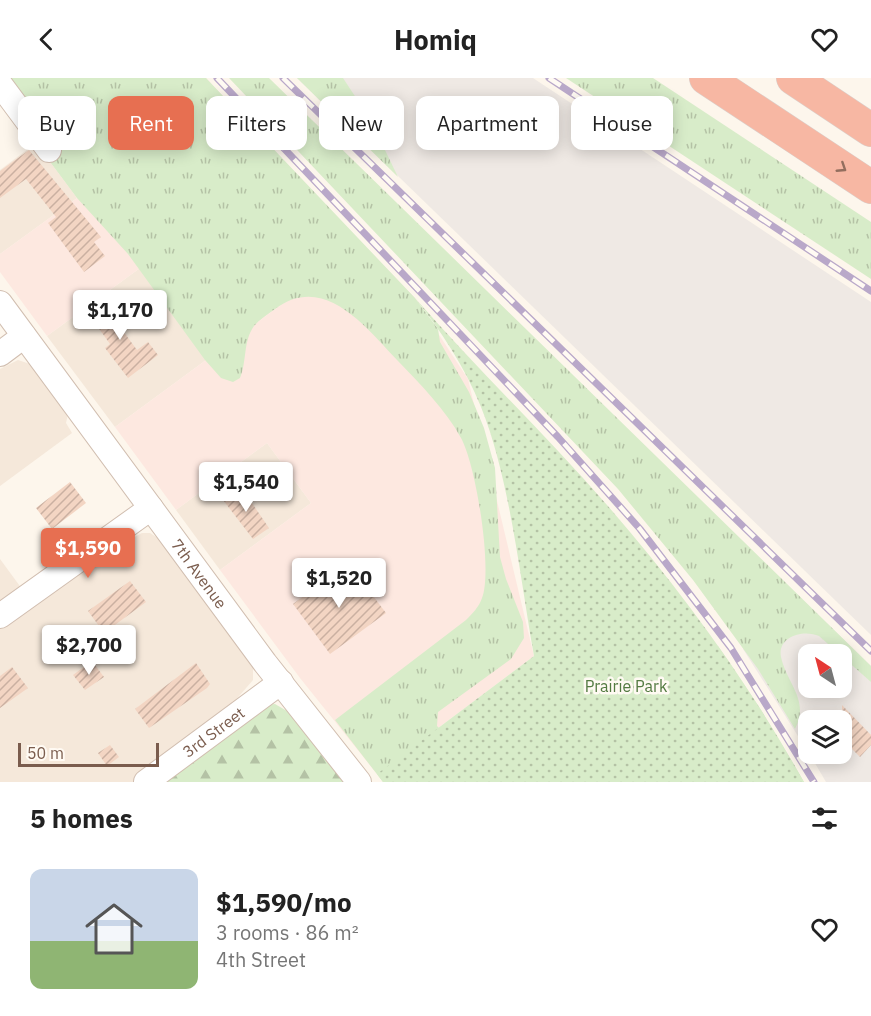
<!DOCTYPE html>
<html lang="en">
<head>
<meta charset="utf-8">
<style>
  :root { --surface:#fff; --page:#f2f2f2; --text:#222; --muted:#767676; --line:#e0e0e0; --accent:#e76f51 }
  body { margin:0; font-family:"IBM Plex Sans",sans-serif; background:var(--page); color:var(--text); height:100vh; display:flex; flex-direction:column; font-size:22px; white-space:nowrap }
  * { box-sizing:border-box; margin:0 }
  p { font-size:20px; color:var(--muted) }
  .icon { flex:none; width:33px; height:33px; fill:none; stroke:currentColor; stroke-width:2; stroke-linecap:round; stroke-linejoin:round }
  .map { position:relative; height:704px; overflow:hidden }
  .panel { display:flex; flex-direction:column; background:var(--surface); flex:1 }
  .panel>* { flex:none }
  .guide { position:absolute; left:18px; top:18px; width:836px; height:54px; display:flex; gap:12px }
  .needle { width:39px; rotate:324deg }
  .buttons { position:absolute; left:798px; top:566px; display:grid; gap:12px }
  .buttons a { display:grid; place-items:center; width:54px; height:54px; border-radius:12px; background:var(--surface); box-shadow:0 3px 15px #0003; font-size:30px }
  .scale { position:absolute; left:18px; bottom:15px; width:141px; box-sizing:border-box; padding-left:6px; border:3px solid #7a5c4d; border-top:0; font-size:16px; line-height:21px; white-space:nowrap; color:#7a5c4d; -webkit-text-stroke:4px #fffaf3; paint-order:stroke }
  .price { position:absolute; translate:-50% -51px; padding:0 14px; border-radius:6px; background:#fff; color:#222; font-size:20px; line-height:39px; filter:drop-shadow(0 2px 3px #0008) }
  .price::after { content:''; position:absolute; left:50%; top:36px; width:18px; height:14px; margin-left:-9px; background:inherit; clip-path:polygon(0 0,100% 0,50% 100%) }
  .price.on { background:var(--accent); color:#fff }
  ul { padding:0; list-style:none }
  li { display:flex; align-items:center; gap:18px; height:150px; padding:0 30px }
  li+li { border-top:2px solid var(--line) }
  li span { display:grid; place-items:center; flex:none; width:168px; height:120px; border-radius:12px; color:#555 }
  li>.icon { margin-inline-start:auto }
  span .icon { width:72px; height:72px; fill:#fffc; stroke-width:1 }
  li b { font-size:26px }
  h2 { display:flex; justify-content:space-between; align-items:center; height:72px; padding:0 30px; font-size:26px }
  .chip { padding:0 21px; border-radius:12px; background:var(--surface); box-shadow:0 3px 15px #0003; font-size:21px; line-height:54px }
  .chip.on { background:var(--accent); color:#fff }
  header { display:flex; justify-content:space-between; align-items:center; height:78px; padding:0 30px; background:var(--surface); font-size:27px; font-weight:800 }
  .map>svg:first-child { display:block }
  .residential { fill:#f5e8da }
  .commercial { fill:#fde8e0 }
  .industrial { fill:#efe9e4; fill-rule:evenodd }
  .grass { fill:url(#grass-tufts) }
  .forest { fill:url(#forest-firs) }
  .park { fill:url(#park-dots) }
  .building { fill:url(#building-hatch) }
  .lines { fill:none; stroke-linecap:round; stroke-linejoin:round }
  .minor-casing { stroke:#d1beb0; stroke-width:26 }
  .highway-casing { stroke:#dad1cd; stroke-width:34 }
  .minor { stroke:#fff; stroke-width:24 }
  .highway { stroke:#f7b7a3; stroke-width:33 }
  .rail-casing { stroke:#b9a8c9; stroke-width:7 }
  .rail { stroke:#fffaf3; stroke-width:4.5; stroke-dasharray:14; stroke-linecap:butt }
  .oneway { stroke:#936e5e }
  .labels { text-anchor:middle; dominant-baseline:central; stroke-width:5; stroke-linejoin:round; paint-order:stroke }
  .street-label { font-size:16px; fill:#7a5c4d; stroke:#fffaf3 }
  .park-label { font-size:16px; fill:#537a41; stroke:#fffaf3 }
</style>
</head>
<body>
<header><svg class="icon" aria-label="back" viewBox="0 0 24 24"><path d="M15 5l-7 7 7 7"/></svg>Homiq<svg class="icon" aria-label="heart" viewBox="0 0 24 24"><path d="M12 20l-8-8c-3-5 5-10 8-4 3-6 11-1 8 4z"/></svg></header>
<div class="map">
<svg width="871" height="704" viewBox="0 0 871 704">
  <defs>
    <pattern id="grass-tufts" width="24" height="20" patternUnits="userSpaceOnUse" patternTransform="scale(1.5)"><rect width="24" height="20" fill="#d8ecc9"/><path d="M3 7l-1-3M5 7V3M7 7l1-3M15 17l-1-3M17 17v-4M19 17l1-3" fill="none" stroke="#b4c2a5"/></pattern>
    <pattern id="forest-firs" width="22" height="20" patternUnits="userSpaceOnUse" patternTransform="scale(1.5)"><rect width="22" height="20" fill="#d8ecc9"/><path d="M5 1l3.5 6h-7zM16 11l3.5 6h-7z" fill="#b4c2a5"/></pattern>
    <pattern id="park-dots" width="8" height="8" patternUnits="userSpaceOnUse" patternTransform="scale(1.5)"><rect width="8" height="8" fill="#d8ecc9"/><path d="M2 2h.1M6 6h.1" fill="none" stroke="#b4c2a5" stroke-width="1.8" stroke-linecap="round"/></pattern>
    <pattern id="building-hatch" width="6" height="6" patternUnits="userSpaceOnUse" patternTransform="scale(1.5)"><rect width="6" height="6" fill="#f3d5c3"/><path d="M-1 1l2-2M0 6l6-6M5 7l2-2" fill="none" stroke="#cab0a1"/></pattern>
  </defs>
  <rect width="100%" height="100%" fill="#fdf6ec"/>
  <!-- residential -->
  <g class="residential">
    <polygon points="36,65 77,120 0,176 0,92"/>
    <polygon points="285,84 359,162 316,201 115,349 47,258"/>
    <polygon points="18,282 30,286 68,336 66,345 72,355 0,408 0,291"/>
    <polygon points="267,365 311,425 220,492 176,432"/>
    <polygon points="142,455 150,455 161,462 253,588 253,602 233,625 136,704 0,704 0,548 110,472"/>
    <polygon points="0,481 22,511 0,527"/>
  </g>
  <!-- commercial -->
  <g class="commercial">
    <polygon points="206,0 285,84 47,258 0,194 0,176 77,120 36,65"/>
    <polygon points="359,162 415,220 468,301 534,578 377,696 300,600 220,492 311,425 267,365 176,432 115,349 316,201"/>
  </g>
  <!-- industrial -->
  <g class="industrial">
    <polygon points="297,0 533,0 871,224 871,557"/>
    <path d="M 805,524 L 871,588 L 871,704 L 826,704 L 809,675 L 842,675 L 842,642 L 808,642 L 808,674 L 743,571 ZM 808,576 L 842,576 L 842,609 L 808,609 Z"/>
  </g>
  <!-- grass -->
  <g class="grass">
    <path d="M 6,0 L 206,0 L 415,220 L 438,251 L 440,264 L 469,314 L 484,350 L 495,390 L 500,479 L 506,501 L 523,544 L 524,560 L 511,581 L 438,634 L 437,648 L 441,652 L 718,568 L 761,632 L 804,704 L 383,704 L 335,642 L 466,542 C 472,536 479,529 482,520 C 493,492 476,387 461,360 C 446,332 420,306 398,283 C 366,250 325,194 275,231 C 268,236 260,241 254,248 C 243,263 247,284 240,300 L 233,304 L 221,300 L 205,282 L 128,176 L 77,120 L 36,65 Z"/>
    <path d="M 229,0 L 269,0 L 871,588 L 871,604 L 819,558 C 804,551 777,558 781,579 C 787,606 810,622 795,651 L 758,591 L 693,502 L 618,411 Z"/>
    <polygon points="297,0 343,0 370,41 398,99"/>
    <polygon points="566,0 653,0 871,144 871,201"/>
  </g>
  <!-- forest -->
  <polygon class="forest" points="275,626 287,633 344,704 155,704 266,627"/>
  <!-- park -->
  <path class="park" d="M 415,220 C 477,291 545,356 607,427 C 681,512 749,605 804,704 L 383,704 L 377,696 L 534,578 C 520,500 510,401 481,329 C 465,289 441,253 415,220 Z"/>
  <!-- building -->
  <g class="building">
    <polygon points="29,72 101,159 94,164 105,178 84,194 48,145 56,139 26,101 0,120 0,93"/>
    <polygon points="106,220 119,239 115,242 137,272 148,264 158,277 128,300 105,270 110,266 87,234"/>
    <polygon points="70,404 86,425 52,451 36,430"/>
    <polygon points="241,409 269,450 253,461 223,422"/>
    <polygon points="348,485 386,535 330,576 293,526"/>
    <polygon points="130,503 146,524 104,555 88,533"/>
    <polygon points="92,583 104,599 85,612 73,597"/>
    <polygon points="196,585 210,606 207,610 149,650 135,631"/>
    <polygon points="12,589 28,610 0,630 0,598"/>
    <polygon points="842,627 871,657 871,667 860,679 842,661"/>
    <polygon points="110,667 119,679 107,688 98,675"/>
  </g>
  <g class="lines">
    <!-- minor casing -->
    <g class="minor-casing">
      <g id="minor">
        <polyline points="0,6 49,72"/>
        <path id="s1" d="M 0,225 L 265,585 L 359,704"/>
        <polyline points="0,276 24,258"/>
        <polyline points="0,538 151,430"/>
        <path id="s2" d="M 146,704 L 281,604"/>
      </g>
    </g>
    <!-- highway casing -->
    <g class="highway-casing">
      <g id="highway">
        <polyline points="706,0 871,109"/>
        <polyline points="793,0 871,52"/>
      </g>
    </g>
    <!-- minor -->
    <use href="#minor" class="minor"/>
    <!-- highway -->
    <use href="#highway" class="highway"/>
    <!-- rail casing -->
    <g class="rail-casing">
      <g id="rail">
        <polyline points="217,0 558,359 640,451 731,570 814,704"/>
        <polyline points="283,0 871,573"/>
        <polyline points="549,0 871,213"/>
      </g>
    </g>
    <!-- rail -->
    <use href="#rail" class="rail"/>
  </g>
  <!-- one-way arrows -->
  <defs><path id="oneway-chevron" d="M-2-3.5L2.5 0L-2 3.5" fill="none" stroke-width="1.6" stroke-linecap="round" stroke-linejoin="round" transform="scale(1.5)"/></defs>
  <use class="oneway" href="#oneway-chevron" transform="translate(842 90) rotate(33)"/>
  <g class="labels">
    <!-- street labels -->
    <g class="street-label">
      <text stroke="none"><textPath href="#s1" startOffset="336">7th Avenue</textPath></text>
      <text stroke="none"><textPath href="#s2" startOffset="84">3rd Street</textPath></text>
    </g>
    <!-- park labels -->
    <g class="park-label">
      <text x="626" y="608">Prairie Park</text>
    </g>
  </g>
</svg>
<div class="buttons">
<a><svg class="needle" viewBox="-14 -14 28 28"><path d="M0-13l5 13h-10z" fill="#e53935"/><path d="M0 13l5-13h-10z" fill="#767676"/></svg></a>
<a><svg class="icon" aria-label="layers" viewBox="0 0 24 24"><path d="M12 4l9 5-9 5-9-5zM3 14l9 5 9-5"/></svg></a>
</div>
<div class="scale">50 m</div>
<b class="price" style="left:120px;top:263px">$1,170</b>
<b class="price" style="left:246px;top:435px">$1,540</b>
<b class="price on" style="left:88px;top:501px">$1,590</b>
<b class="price" style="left:339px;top:531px">$1,520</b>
<b class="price" style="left:89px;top:598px">$2,700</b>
<div class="guide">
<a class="chip">Buy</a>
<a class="chip on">Rent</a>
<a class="chip">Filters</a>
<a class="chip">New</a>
<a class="chip">Apartment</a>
<a class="chip">House</a>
</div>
</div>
<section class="panel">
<h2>5 homes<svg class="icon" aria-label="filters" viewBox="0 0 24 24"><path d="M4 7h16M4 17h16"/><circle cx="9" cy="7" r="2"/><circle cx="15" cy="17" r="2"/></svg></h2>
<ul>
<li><span style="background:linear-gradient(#c9d6e8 60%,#8fb573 0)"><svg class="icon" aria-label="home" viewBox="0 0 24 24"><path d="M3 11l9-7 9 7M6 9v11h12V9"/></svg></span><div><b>$1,590/mo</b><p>3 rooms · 86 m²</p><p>4th Street</p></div><svg class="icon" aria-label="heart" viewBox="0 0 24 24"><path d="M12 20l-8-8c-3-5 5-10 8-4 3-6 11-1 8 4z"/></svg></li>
</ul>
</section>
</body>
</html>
